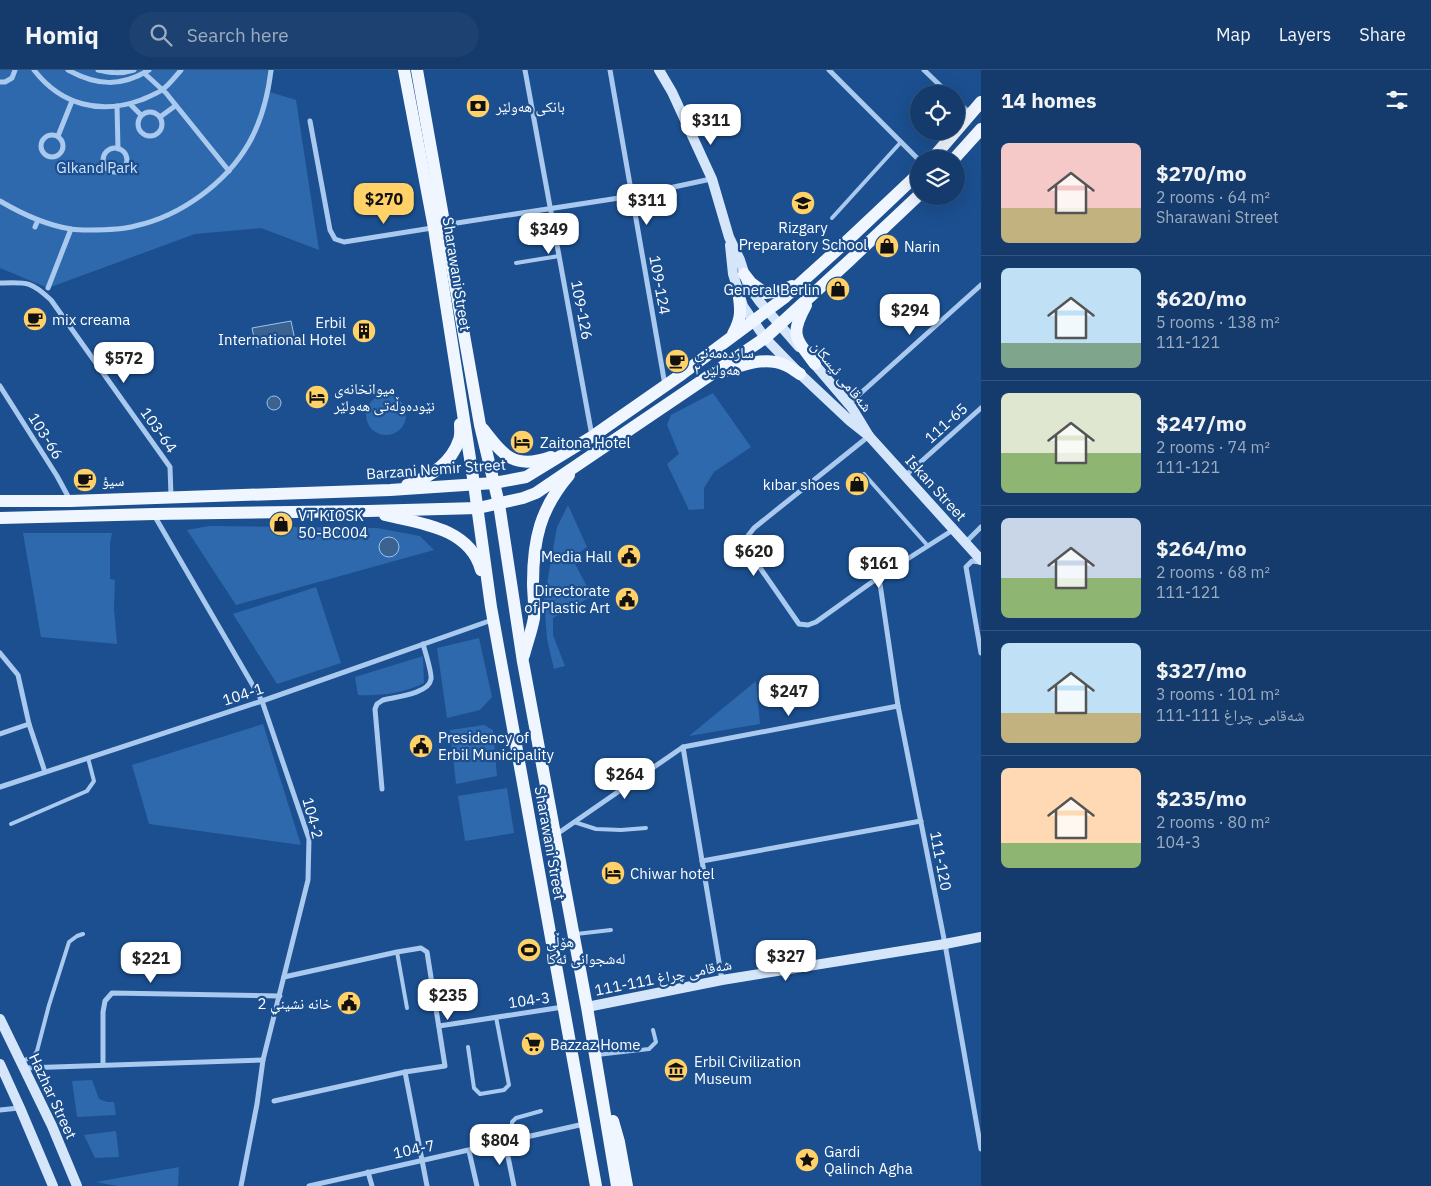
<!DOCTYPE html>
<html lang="en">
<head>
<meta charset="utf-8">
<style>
  :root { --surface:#143b6b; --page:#1d4271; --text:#f1f3f6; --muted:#9dadc1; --line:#33557e; --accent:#ffd166 }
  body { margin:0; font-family:"IBM Plex Sans","Noto Naskh Arabic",sans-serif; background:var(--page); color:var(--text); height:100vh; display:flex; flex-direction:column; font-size:19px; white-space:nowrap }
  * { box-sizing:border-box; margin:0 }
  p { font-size:16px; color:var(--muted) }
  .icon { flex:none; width:28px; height:28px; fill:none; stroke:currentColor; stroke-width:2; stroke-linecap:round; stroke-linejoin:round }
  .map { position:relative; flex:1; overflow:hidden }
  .sheet { display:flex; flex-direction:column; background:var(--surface); width:450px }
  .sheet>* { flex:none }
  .fabs { position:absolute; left:910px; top:15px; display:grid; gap:10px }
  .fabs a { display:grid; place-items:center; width:55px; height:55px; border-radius:50%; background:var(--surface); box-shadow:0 5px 20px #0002,0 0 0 1px var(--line); font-size:25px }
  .price { position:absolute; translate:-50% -42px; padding:0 11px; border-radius:10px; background:#fff; color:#222; font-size:16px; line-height:32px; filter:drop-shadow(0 1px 2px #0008) }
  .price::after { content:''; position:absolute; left:50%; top:30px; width:15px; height:11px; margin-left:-8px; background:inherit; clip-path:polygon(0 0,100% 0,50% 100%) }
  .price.current { background:var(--accent); color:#111 }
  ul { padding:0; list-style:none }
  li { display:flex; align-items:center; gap:15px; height:125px; padding:0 20px }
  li+li { border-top:1px solid var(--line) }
  li span { display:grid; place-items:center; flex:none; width:140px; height:100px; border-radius:8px; color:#555 }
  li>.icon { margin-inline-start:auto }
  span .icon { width:60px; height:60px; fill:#fffc; stroke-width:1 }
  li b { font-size:21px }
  h2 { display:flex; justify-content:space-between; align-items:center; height:60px; padding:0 20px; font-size:21px }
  header { display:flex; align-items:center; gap:30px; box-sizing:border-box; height:70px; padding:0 25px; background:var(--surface); border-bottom:1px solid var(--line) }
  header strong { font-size:24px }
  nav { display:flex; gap:28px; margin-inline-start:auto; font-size:18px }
  .search { width:350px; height:45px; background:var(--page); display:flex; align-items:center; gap:12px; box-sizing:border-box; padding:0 18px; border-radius:28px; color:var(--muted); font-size:19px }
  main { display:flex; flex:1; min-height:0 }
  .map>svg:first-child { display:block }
  .green { fill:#2e69ad }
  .water { fill:#3c6290; stroke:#9cc4f0 }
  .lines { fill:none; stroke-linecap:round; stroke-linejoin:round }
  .lane { stroke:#a9c9ee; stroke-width:4 }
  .street { stroke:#a9c9ee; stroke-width:5 }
  .secondary { stroke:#d6e6fa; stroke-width:10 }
  .primary { stroke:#f0f6ff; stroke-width:12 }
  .labels { text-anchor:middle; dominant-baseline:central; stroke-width:4.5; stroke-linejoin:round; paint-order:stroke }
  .poi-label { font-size:15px; fill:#fff; stroke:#1b4f8f; text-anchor:start }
  .park-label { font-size:15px; fill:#cfe3fa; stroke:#1b4f8f }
  .street-label { font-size:15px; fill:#fff; stroke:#1b4f8f }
</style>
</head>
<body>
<header>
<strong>Homiq</strong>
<div class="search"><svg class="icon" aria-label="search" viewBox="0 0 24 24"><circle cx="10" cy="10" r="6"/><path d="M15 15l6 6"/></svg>Search here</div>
<nav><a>Map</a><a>Layers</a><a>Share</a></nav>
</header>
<main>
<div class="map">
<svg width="981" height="1116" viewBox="0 0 981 1116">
  <rect width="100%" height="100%" fill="#1b4f8f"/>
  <!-- green -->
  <g class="green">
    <polygon points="0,0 274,0 270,22 296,30 319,180 261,158 195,164 48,218 0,198"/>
    <polygon points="713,323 751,377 714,402 704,418 704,439 689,440 667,394 679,384 667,355 671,345"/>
    <circle cx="386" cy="345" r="20"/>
    <polygon points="568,435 587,477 572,488 592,526 553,548 553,565 565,596 554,599 547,569 544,530 557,457"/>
    <polygon points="209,456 377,458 420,466 434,480 236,535 187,460"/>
    <polygon points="23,463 112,463 110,473 110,509 115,510 114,539 117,574 41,567"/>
    <polygon points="316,517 341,593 277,614 233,544"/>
    <polygon points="479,568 492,627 480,640 447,648 437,578"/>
    <path d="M 423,586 L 424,613 C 405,623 380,626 358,625 L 355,607 Z"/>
    <polygon points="756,611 760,654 689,666"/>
    <polygon points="263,654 301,775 149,754 132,695"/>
    <polygon points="484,655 493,660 497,706 456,714 450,660"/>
    <polygon points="507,718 514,763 465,771 458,726"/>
    <polygon points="92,1010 99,1029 107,1032 114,1032 116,1045 77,1047 72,1011"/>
    <polygon points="116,1061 119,1087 95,1088 84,1065"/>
    <polygon points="179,1097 178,1116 117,1116 96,1112"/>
  </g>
  <!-- water -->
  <g class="water">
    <polygon points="291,251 295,270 256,277 252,258"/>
    <circle cx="274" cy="333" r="7"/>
    <circle cx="389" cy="477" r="10"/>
  </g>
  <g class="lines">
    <!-- lane -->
    <g class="lane">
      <polyline points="832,148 901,72"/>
      <polyline points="516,193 559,186"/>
      <polyline points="864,404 928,476"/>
      <polyline points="574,752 596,759 621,760 646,758"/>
      <polyline points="11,754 87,721 94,711 88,688"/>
      <polyline points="576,864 611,860"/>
      <polyline points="397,882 407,938"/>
      <polyline points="468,977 474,1018 480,1024 504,1020 509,1015 496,947"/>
      <polyline points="597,985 649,979 656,972 653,960"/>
      <polyline points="22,991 33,987 37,981 49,935 69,872 77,866 83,864"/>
      <polyline points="517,1070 512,1058 512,1052 516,1048 541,1041"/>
    </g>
    <!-- street -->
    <g class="street">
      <path d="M 34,0 C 61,35 100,45 141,30 C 148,27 156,24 162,20 C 169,15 175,7 181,0"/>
      <path d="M 68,0 C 97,16 121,17 149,0"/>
      <path d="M 98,0 C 111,3 121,4 134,0"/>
      <polyline points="525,0 592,366"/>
      <polyline points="610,0 665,315"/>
      <polyline points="829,0 919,90"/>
      <polyline points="924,0 949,24"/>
      <polyline points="144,3 166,23 229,101"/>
      <polyline points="0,12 5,12 12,8 15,0"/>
      <polyline points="956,31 971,44"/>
      <polyline points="130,34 141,45"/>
      <polyline points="117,36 118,79"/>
      <circle cx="150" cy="54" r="12"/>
      <polyline points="160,47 175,36"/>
      <polyline points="310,51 330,160 335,169 344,172 432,158"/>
      <circle cx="52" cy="76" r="11"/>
      <polyline points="58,66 72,31"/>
      <circle cx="115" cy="90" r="12"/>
      <path d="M 0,131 C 22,144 45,155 71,159 C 77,160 84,160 90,160 C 105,160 121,160 135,156 C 181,146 226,113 249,73 C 262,50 268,25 271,0"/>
      <polyline points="444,155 632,126 711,109"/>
      <polyline points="35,157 38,150"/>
      <path d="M 0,213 C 27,212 31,211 51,230 L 170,397 L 171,426"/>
      <polyline points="48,218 71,159"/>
      <polyline points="0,316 57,406 70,430"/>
      <polyline points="852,331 981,215"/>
      <polyline points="869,366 754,458 747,467 747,479 799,554 808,555 816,552 879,507 953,460"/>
      <polyline points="905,406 981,338"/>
      <polyline points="154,445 262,631 309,769 308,810 263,990 257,1034 241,1116"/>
      <polyline points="965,473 981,457"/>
      <polyline points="980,492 972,491 966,497 981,583"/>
      <polyline points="879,507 898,636 945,874 981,1079"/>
      <polyline points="0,583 18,605 29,654 45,702"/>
      <polyline points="0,664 29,654"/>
      <polyline points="683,677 722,910"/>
      <polyline points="0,717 262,631 492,550"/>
      <path d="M 382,719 L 375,639 L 377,634 L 383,630 C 395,627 429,624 431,609 C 432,603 425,581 423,574"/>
      <polyline points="557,764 683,677 898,636"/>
      <polyline points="702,791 921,751"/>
      <polyline points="439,956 563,937"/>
      <polyline points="103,995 103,942 105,931 112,923 280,926"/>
      <polyline points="24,998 263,990"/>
      <polyline points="405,1002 427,1116"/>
      <polyline points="274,1031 405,1002 445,996 427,882 421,878 397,882 284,907"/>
      <polyline points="0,1040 19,1038"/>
      <polyline points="505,1072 514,1116"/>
      <polyline points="469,1081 477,1116"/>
      <polyline points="368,1102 372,1116"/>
      <polyline points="309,1116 584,1054"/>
    </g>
    <!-- secondary -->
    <g class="secondary">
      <polyline points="659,0 672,22 712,109 729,167 740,190 748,215 760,232 799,277"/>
      <polyline points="730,175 733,204 743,236 765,268 800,304 850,351 869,366 981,490"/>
      <polyline points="811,290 852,338 869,366"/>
      <polyline points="587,937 722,910 945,874 981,867"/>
      <polyline points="0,949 52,1056 77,1116"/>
      <polyline points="0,994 20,1038 53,1116"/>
    </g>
    <!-- primary -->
    <g class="primary">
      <polyline points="404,0 434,158 474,414 491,537 596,1116"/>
      <polyline points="417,0 480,355 499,434 523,592 587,937 617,1116"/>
      <polyline points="932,89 981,32"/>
      <polyline points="954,89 981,59"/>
      <polyline points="744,204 751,213 765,223 781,221 792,216"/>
      <path d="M 806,235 C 789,266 796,268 815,294"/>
      <path d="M 733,264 C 742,248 741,239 738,221"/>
      <path d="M 722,302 C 742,295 765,286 785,295 C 790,297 795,301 800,304"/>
      <path d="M 483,359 C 504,386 514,400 551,387"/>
      <path d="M 407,415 C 430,407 451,394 459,370 C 461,365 460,359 460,354"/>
      <polyline points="0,431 70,431 390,420 494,413 526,407 593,366 682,304 784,228 847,171 919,103"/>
      <path d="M 385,445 C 420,453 470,458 481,500"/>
      <polyline points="0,448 154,444 368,441 478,438 523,428 536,423 765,268 849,191 919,125"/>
      <path d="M 524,585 C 527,573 532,560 534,548 C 535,536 533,524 533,513 C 533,470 540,439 569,405"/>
      <polyline points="613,1051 619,1072 627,1116"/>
    </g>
  </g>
  <!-- icons -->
  <defs>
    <g id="bank-disc" transform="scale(1.25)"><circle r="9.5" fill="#ffd166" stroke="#1b4f8f"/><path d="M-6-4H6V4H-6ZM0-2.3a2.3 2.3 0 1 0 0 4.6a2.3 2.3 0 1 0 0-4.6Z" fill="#111"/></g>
    <g id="school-disc" transform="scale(1.25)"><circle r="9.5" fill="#ffd166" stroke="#1b4f8f"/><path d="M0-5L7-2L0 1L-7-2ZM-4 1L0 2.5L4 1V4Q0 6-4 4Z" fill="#111"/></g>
    <g id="shop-disc" transform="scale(1.25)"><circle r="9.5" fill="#ffd166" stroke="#1b4f8f"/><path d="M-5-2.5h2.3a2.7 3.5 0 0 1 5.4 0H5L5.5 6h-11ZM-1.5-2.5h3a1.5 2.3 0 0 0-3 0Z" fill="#111"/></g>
    <g id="cafe-disc" transform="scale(1.25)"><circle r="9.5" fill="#ffd166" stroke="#1b4f8f"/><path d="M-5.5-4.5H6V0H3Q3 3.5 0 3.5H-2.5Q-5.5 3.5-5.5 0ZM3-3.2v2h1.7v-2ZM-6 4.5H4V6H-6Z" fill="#111"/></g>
    <g id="building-disc" transform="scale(1.25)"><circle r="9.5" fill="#ffd166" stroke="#1b4f8f"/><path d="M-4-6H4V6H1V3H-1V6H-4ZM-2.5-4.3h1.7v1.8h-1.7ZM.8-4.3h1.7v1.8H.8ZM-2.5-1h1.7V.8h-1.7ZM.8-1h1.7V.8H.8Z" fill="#111"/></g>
    <g id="hotel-disc" transform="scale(1.25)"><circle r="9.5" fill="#ffd166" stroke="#1b4f8f"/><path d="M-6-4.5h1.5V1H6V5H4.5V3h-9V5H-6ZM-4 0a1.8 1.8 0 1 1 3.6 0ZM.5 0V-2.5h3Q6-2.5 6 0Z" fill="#111"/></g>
    <g id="civic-disc" transform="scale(1.25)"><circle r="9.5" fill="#ffd166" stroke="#1b4f8f"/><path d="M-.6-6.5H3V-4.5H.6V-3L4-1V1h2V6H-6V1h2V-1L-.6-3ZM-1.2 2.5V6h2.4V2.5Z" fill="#111"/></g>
    <g id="stadium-disc" transform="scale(1.25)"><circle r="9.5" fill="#ffd166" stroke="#1b4f8f"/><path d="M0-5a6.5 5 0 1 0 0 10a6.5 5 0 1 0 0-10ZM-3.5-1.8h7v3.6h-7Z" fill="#111"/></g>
    <g id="supermarket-disc" transform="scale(1.25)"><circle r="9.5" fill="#ffd166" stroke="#1b4f8f"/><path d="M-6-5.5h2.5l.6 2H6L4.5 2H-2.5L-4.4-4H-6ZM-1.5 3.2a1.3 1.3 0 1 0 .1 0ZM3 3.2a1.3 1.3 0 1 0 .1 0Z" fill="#111"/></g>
    <g id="museum-disc" transform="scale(1.25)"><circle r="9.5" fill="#ffd166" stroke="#1b4f8f"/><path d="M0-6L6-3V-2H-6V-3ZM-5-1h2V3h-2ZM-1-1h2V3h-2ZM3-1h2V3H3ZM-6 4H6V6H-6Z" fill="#111"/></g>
    <g id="sight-disc" transform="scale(1.25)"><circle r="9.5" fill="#ffd166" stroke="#1b4f8f"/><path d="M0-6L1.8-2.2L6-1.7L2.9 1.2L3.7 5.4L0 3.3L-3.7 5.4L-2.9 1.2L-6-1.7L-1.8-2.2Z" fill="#111"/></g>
  </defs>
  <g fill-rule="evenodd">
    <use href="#bank-disc" x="478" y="36"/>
    <use href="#school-disc" x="803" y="133"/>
    <use href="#shop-disc" x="887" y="176"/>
    <use href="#shop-disc" x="838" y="219"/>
    <use href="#cafe-disc" x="35" y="249"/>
    <use href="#building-disc" x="364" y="261"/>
    <use href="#cafe-disc" x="677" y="291"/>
    <use href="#hotel-disc" x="317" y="327"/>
    <use href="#hotel-disc" x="522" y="372"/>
    <use href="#cafe-disc" x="85" y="410"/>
    <use href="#shop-disc" x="857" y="414"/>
    <use href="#shop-disc" x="281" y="454"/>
    <use href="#civic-disc" x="629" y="486"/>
    <use href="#civic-disc" x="627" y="529"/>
    <use href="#civic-disc" x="421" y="676"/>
    <use href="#hotel-disc" x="613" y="803"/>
    <use href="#stadium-disc" x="529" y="880"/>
    <use href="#civic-disc" x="349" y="933"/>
    <use href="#supermarket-disc" x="533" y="974"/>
    <use href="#museum-disc" x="676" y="1000"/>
    <use href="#sight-disc" x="807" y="1090"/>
  </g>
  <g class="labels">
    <!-- poi labels -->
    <g class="poi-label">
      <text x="496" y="36">بانکی هەولێر</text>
      <text x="803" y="157" text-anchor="middle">Rizgary<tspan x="803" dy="17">Preparatory School</tspan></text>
      <text x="904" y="176">Narin</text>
      <text x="820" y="219" text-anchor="end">General Berlin</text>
      <text x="52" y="249">mix creama</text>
      <text x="346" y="252" text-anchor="end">Erbil<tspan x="346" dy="17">International Hotel</tspan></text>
      <text x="694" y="282">ساردەمەنی<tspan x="694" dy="17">هەولێر ٢</tspan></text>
      <text x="334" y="318">میوانخانەی<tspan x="334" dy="17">نێودەوڵەتی هەولێر</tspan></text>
      <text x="540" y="372">Zaitona Hotel</text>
      <text x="102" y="410">سيؤ</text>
      <text x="840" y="414" text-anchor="end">kıbar shoes</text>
      <text x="298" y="445">VT KIOSK<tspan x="298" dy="17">50-BC004</tspan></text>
      <text x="612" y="486" text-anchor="end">Media Hall</text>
      <text x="610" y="520" text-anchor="end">Directorate<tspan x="610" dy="17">of Plastic Art</tspan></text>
      <text x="438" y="667">Presidency of<tspan x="438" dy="17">Erbil Municipality</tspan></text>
      <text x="630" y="803">Chiwar hotel</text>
      <text x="546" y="871">هۆڵی<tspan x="546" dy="17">لەشجوانی ئەکا</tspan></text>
      <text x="332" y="933" text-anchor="end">خانه نشيني 2</text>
      <text x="550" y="974">Bazzaz Home</text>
      <text x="694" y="991">Erbil Civilization<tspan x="694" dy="17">Museum</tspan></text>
      <text x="824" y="1081">Gardi<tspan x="824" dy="17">Qalinch Agha</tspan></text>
    </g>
    <!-- park labels -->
    <g class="park-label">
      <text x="97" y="97">Glkand Park</text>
    </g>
    <!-- street labels -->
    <g class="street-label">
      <text transform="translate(457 204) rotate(81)">Sharawani Street</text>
      <text transform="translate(660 215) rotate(80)">109-124</text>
      <text transform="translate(582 240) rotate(79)">109-126</text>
      <text transform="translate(842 306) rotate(51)">شەقامی ئیسکان</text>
      <text transform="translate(946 353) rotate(-42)">111-65</text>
      <text transform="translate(159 360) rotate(55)">103-64</text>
      <text transform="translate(46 366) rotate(58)">103-66</text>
      <text transform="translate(436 399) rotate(-4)">Barzani Nemir Street</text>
      <text transform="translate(936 418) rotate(48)">Iskan Street</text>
      <text transform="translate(243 624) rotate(-18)">104-1</text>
      <text transform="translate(313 748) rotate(75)">104-2</text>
      <text transform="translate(550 773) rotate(80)">Sharawani Street</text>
      <text transform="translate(941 791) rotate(79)">111-120</text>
      <text transform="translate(663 907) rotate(-11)">شەقامی چراغ 111-111</text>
      <text transform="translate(529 930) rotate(-8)">104-3</text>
      <text transform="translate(53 1026) rotate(65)">Hazhar Street</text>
      <text transform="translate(414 1079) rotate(-12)">104-7</text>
    </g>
  </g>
</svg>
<div class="fabs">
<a><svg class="icon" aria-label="locate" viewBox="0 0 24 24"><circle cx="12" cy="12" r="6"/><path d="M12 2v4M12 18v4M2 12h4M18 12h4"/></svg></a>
<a><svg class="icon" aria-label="layers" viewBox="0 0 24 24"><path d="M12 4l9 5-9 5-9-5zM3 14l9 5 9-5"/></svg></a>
</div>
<b class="price" style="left:711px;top:76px">$311</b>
<b class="price current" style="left:384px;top:155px">$270</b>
<b class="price" style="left:647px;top:156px">$311</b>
<b class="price" style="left:549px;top:185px">$349</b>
<b class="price" style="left:910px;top:266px">$294</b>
<b class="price" style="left:124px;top:314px">$572</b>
<b class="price" style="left:754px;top:507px">$620</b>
<b class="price" style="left:879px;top:519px">$161</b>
<b class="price" style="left:789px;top:647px">$247</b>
<b class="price" style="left:625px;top:730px">$264</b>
<b class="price" style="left:786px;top:912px">$327</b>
<b class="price" style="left:151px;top:914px">$221</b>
<b class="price" style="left:448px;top:951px">$235</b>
<b class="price" style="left:500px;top:1096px">$804</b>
</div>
<section class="sheet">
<h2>14 homes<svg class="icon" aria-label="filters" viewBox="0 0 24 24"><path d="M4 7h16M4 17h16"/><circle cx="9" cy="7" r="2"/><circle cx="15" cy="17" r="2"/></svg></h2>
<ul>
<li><span style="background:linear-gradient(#f6c9c9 65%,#c2b280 0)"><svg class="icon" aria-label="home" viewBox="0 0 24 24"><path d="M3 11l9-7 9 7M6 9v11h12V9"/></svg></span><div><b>$270/mo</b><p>2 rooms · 64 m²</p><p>Sharawani Street</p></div></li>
<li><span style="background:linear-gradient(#bfe0f5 75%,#7fa58c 0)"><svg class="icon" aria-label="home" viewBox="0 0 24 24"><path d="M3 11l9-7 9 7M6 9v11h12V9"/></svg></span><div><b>$620/mo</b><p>5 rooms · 138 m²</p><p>111-121</p></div></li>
<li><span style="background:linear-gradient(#dfe7d0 60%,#8fb573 0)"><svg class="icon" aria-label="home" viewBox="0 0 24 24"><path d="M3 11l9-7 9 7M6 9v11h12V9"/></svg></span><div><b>$247/mo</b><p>2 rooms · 74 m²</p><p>111-121</p></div></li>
<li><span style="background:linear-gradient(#c9d6e8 60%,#8fb573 0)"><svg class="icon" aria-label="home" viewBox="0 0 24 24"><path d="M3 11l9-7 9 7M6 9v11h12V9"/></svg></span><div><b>$264/mo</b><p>2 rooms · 68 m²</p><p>111-121</p></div></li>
<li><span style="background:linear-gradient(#bfe0f5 70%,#c2b280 0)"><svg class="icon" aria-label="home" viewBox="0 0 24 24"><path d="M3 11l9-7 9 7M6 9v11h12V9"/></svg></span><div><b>$327/mo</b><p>3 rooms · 101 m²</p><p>شەقامی چراغ 111-111</p></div></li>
<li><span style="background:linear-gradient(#ffd9b3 75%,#8fb573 0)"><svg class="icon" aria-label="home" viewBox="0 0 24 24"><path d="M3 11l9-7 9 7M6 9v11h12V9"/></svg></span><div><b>$235/mo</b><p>2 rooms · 80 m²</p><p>104-3</p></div></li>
</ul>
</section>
</main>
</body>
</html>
